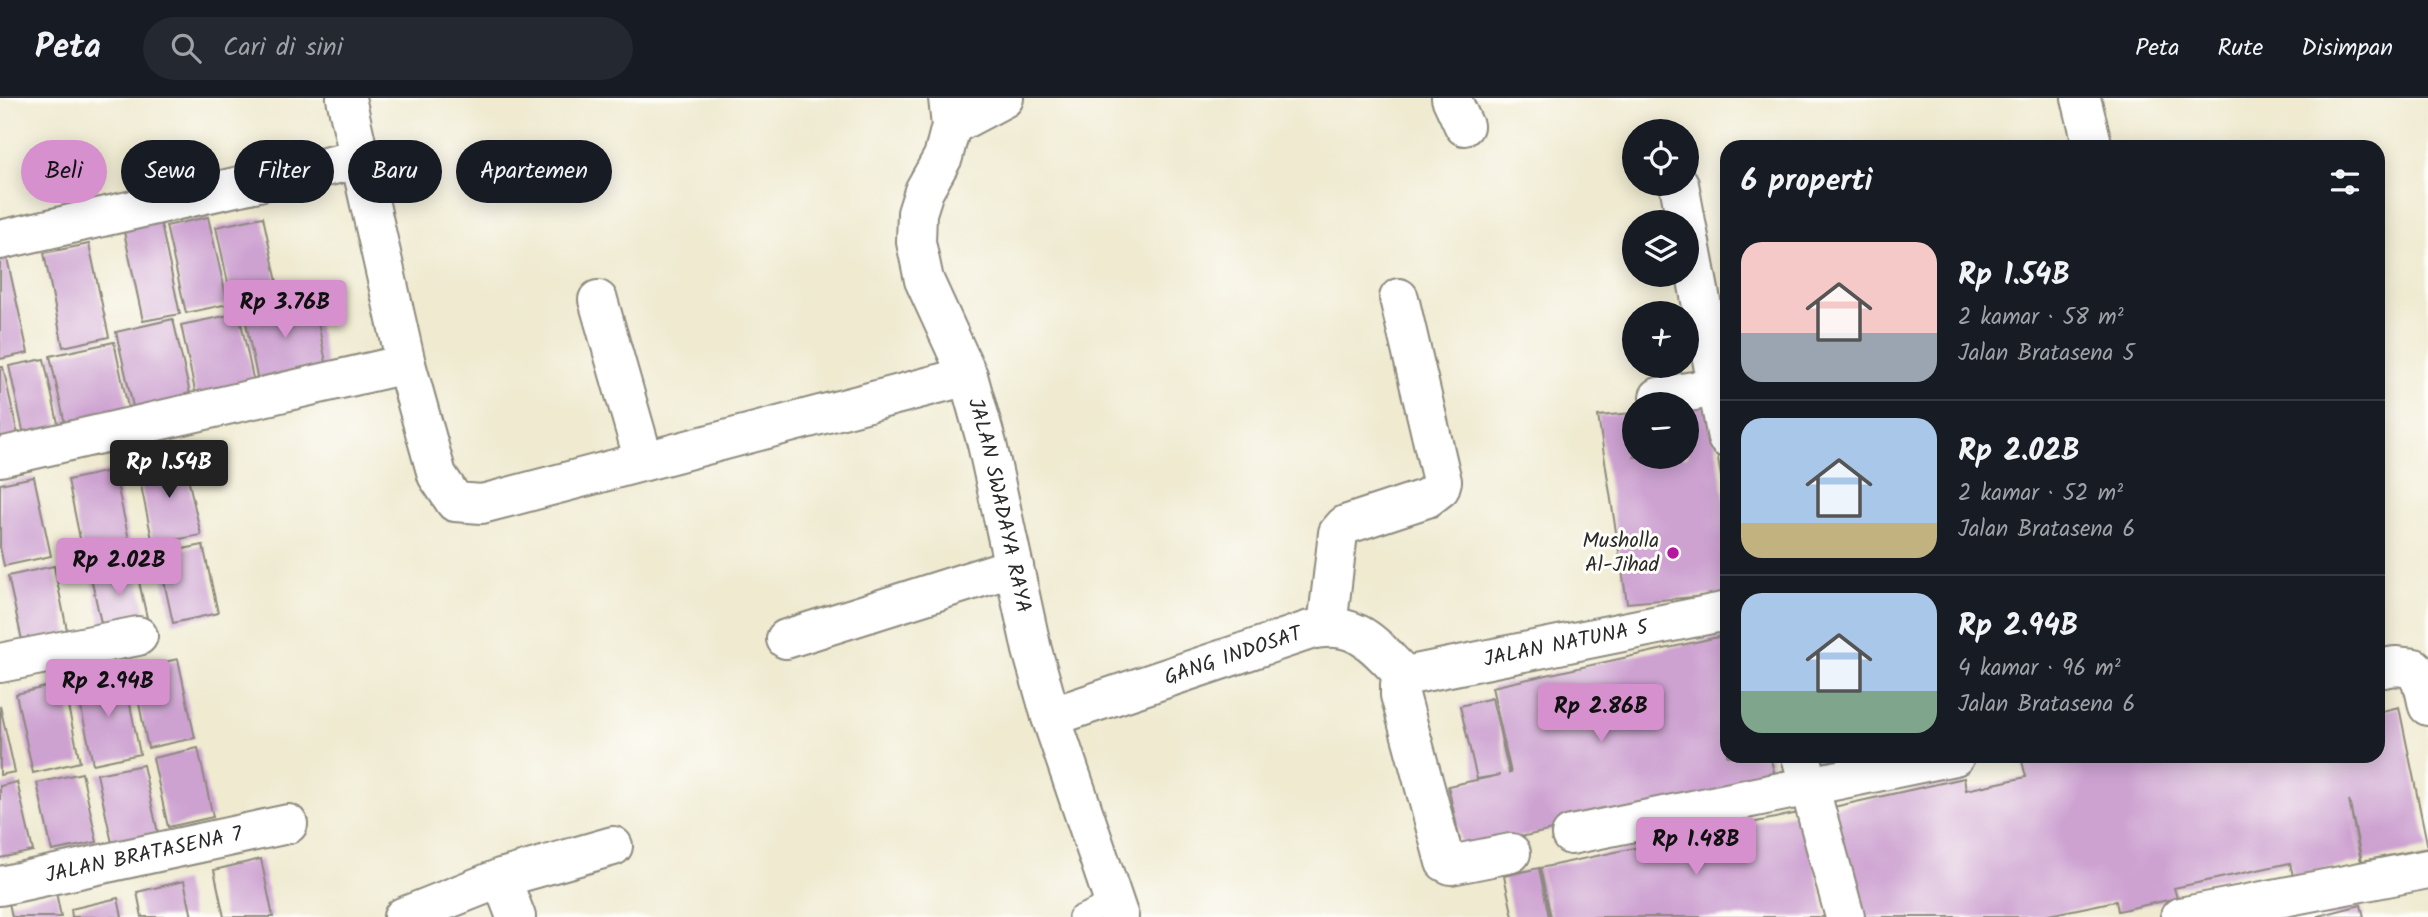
<!DOCTYPE html>
<html lang="id">
<head>
<meta charset="utf-8">
<style>
  :root { --surface:#171b24; --page:#242831; --text:#f1f3f6; --muted:#9ea1a6; --line:#363941; --accent:#d690ce }
  body { margin:0; font-family:Kalam,sans-serif; background:var(--page); color:var(--text); height:100vh; display:flex; flex-direction:column; font-size:26px; white-space:nowrap }
  * { box-sizing:border-box; margin:0 }
  p { font-size:23px; color:var(--muted) }
  .icon { flex:none; width:38px; height:38px; fill:none; stroke:currentColor; stroke-width:2; stroke-linecap:round; stroke-linejoin:round }
  .map { position:relative; flex:1; overflow:hidden }
  .panel { position:absolute; left:1720px; top:42px; width:665px; height:623px; display:flex; flex-direction:column; background:var(--surface); border-radius:21px; box-shadow:0 4px 18px #0003 }
  .panel>* { flex:none }
  .top-card { position:absolute; left:21px; top:42px; width:665px; height:63px; display:flex; gap:14px }
  .fabs { position:absolute; left:1622px; top:21px; display:grid; gap:14px }
  .fabs a { display:grid; place-items:center; width:77px; height:77px; border-radius:50%; background:var(--surface); box-shadow:0 4px 18px #0003; font-size:35px }
  .price { position:absolute; translate:-50% -60px; padding:0 16px; border-radius:7px; background:var(--accent); color:#111; font-size:23px; line-height:46px; filter:drop-shadow(0 2px 4px #0008) }
  .price::after { content:''; position:absolute; left:50%; top:42px; width:21px; height:16px; margin-left:-10px; background:inherit; clip-path:polygon(0 0,100% 0,50% 100%) }
  .price.selected { background:#222; color:#fff }
  ul { padding:0; list-style:none }
  li { display:flex; align-items:center; gap:21px; height:175px; padding:0 21px }
  li+li { border-top:2px solid var(--line) }
  li span { display:grid; place-items:center; flex:none; width:196px; height:140px; border-radius:21px; color:#555 }
  li>.icon { margin-inline-start:auto }
  span .icon { width:84px; height:84px; fill:#fffc; stroke-width:1 }
  li b { font-size:30px }
  h2 { display:flex; justify-content:space-between; align-items:center; height:84px; padding:0 21px; font-size:30px }
  .chip { padding:0 24px; border-radius:32px; background:var(--surface); box-shadow:0 4px 18px #0003; font-size:24px; line-height:63px }
  .chip.selected { background:var(--accent); color:#111 }
  header { display:flex; align-items:center; gap:42px; box-sizing:border-box; height:98px; padding:0 35px; background:var(--surface); border-bottom:2px solid var(--line) }
  header strong { font-size:33px }
  nav { display:flex; gap:38px; margin-inline-start:auto; font-size:24px }
  .search { width:490px; height:63px; background:var(--page); display:flex; align-items:center; gap:18px; box-sizing:border-box; padding:0 24px; border-radius:38px; color:var(--muted); font-size:26px }
  .map>svg:first-child { display:block }
  .building { fill:#cda2d1 }
  .lines { fill:none; stroke-linecap:round; stroke-linejoin:round }
  .lane-casing { stroke:#8d8a7e; stroke-width:24 }
  .street-casing { stroke:#8d8a7e; stroke-width:42 }
  .lane { stroke:#fff; stroke-width:21 }
  .street { stroke:#fff; stroke-width:38 }
  .poi-dot { fill:#b5179e; stroke:#fdfcf7; stroke-width:2.5 }
  .labels { text-anchor:middle; dominant-baseline:central; stroke-width:6; stroke-linejoin:round; paint-order:stroke }
  .street-label { font-size:21px; fill:#2b2b2b; stroke:#fdfcf7 }
  .poi-label { font-size:21px; fill:#2b2b2b; stroke:#fdfcf7; text-anchor:end }
</style>
</head>
<body>
<header>
<strong>Peta</strong>
<div class="search"><svg class="icon" aria-label="search" viewBox="0 0 24 24"><circle cx="10" cy="10" r="6"/><path d="M15 15l6 6"/></svg>Cari di sini</div>
<nav><a>Peta</a><a>Rute</a><a>Disimpan</a></nav>
</header>
<div class="map">
<svg width="2428" height="819" viewBox="0 0 2428 819">
  <rect width="100%" height="100%" fill="#fdfcf7"/>
  <filter id="ink" filterUnits="userSpaceOnUse"><feTurbulence type="fractalNoise" baseFrequency=".0143" numOctaves="2"/><feDisplacementMap in="SourceGraphic" scale="14" xChannelSelector="R" yChannelSelector="G"/><feConvolveMatrix kernelMatrix="1 2 1 2 8 2 1 2 1" color-interpolation-filters="sRGB"/></filter>
  <filter id="wash" filterUnits="userSpaceOnUse"><feTurbulence type="fractalNoise" baseFrequency=".00686" numOctaves="4" result="noise"/><feDisplacementMap in="SourceGraphic" scale="28" xChannelSelector="R" yChannelSelector="G"/><feGaussianBlur stdDeviation="1.57" result="paint"/><feColorMatrix in="noise" values="0 0 0 0 0 0 0 0 0 0 0 0 0 0 0 0 0 1.4 0 .05"/><feComposite in="paint" operator="in"/></filter>
  <g filter="url(#wash)">
    <rect width="100%" height="100%" fill="#efead0"/>
    <g id="blocks">
      <!-- building -->
      <g class="building">
        <polygon points="158,112 180,216 143,223 121,120"/>
        <polygon points="208,119 228,206 186,215 166,128"/>
        <polygon points="263,119 280,198 233,208 216,129"/>
        <polygon points="89,146 109,239 63,249 44,155"/>
        <polygon points="7,160 28,255 0,261 0,162"/>
        <polygon points="313,200 327,269 258,284 244,215"/>
        <polygon points="239,215 256,294 198,307 181,227"/>
        <polygon points="173,221 191,300 134,313 116,234"/>
        <polygon points="114,244 130,319 65,326 50,258"/>
        <polygon points="44,261 59,330 24,337 9,268"/>
        <polygon points="0,269 3,269 18,337 0,342"/>
        <polygon points="1709,307 1727,414 1727,496 1627,505 1598,318 1634,315 1634,359 1687,359 1687,309"/>
        <polygon points="183,358 201,437 153,446 137,368"/>
        <polygon points="114,372 131,451 84,460 68,382"/>
        <polygon points="34,379 51,458 4,468 0,449 0,386"/>
        <polygon points="203,447 218,515 173,525 158,456"/>
        <polygon points="134,461 149,529 104,539 89,470"/>
        <polygon points="54,468 68,537 23,547 8,478"/>
        <polygon points="1727,537 1727,658 1770,658 1776,682 1462,752 1448,688 1500,677 1477,681 1460,608 1492,600 1509,675 1511,675 1492,589"/>
        <polygon points="178,561 195,640 148,650 132,571"/>
        <polygon points="124,577 140,656 93,666 76,587"/>
        <polygon points="63,585 80,664 33,675 16,596"/>
        <polygon points="0,608 15,674 0,677"/>
        <polygon points="2399,609 2428,750 2362,763 2349,702 2361,764 2293,778 2290,765 2174,790 2177,800 2118,813 2116,803 2039,819 1852,819 1829,710 1964,680 1966,692 2026,679 2022,663 2047,658 2378,658 2378,614"/>
        <polygon points="198,650 213,719 168,729 153,660"/>
        <polygon points="1810,658 1871,658 1813,672"/>
        <polygon points="143,667 158,735 112,745 97,676"/>
        <polygon points="82,675 97,744 52,753 37,685"/>
        <polygon points="17,684 33,753 0,760 0,688"/>
        <polygon points="1803,714 1826,819 1551,819 1540,770"/>
        <polygon points="261,761 273,819 224,819 214,772"/>
        <polygon points="1539,770 1549,819 1513,819 1504,778"/>
        <polygon points="184,783 192,819 142,819 137,794"/>
        <polygon points="56,794 61,819 12,819 9,805"/>
        <polygon points="118,800 122,819 72,819 71,811"/>
        <polygon points="2361,807 2364,819 2318,819 2318,818"/>
      </g>
    </g>
  </g>
  <g filter="url(#ink)">
    <use href="#blocks" fill-opacity="0" stroke="#8d8a7e" stroke-width="2"/>
    <g class="lines">
      <!-- lane casing -->
      <g class="lane-casing">
        <polyline id="lane" points="1079,819 1112,804"/>
      </g>
      <!-- street casing -->
      <g class="street-casing">
        <g id="street">
          <path id="s1" d="M 948,0 L 951,28 L 943,59 L 924,93 L 917,115 L 916,144 L 924,182 L 968,278 L 987,346 L 1032,552 L 1051,619 L 1119,819"/>
          <polyline points="1451,0 1464,28"/>
          <polyline points="2081,0 2093,49"/>
          <polyline points="951,28 1004,0"/>
          <polyline points="1679,86 1686,124"/>
          <polyline points="1687,129 1727,340"/>
          <polyline points="0,142 360,61"/>
          <polyline points="598,202 644,363"/>
          <polyline points="406,266 437,377 455,404 482,406 968,278"/>
          <polyline points="1659,299 1717,289"/>
          <polyline points="0,359 406,266 346,0"/>
          <polyline points="1327,529 1338,435 1345,427 1427,400 1440,390 1442,383 1399,200"/>
          <polyline points="786,541 1014,469"/>
          <polyline points="0,565 138,538"/>
          <polyline points="2378,571 2395,568 2414,570 2424,590 2428,608"/>
          <path id="s2" d="M 1405,578 L 1727,513"/>
          <polyline points="1405,578 1400,586 1400,597 1445,764 1451,767 1511,755"/>
          <path id="s3" d="M 1051,619 L 1310,532 C 1359,522 1373,547 1405,578"/>
          <polyline points="1801,658 1845,819"/>
          <polyline points="1571,737 1955,658"/>
          <polyline points="501,780 516,819"/>
          <path id="s4" d="M 0,788 L 288,726"/>
          <polyline points="403,819 501,780 613,748"/>
          <polyline points="2180,819 2428,771"/>
        </g>
      </g>
      <!-- lane -->
      <use href="#lane" class="lane"/>
      <!-- street -->
      <use href="#street" class="street"/>
    </g>
  </g>
  <!-- markers -->
  <circle class="poi-dot" cx="1673" cy="455" r="7"/>
  <g class="labels">
    <!-- street labels -->
    <g class="street-label">
      <text stroke="none"><textPath href="#s1" startOffset="429">JALAN SWADAYA RAYA</textPath></text>
      <text stroke="none"><textPath href="#s2" startOffset="164">JALAN NATUNA 5</textPath></text>
      <text stroke="none"><textPath href="#s3" startOffset="192">GANG INDOSAT</textPath></text>
      <text stroke="none"><textPath href="#s4" startOffset="147">JALAN BRATASENA 7</textPath></text>
    </g>
    <!-- poi labels -->
    <g class="poi-label">
      <text x="1659" y="443">Musholla<tspan x="1659" dy="24">Al-Jihad</tspan></text>
    </g>
  </g>
</svg>
<div class="fabs">
<a><svg class="icon" aria-label="locate" viewBox="0 0 24 24"><circle cx="12" cy="12" r="6"/><path d="M12 2v4M12 18v4M2 12h4M18 12h4"/></svg></a>
<a><svg class="icon" aria-label="layers" viewBox="0 0 24 24"><path d="M12 4l9 5-9 5-9-5zM3 14l9 5 9-5"/></svg></a>
<a>+</a>
<a>−</a>
</div>
<b class="price" style="left:285px;top:242px">Rp 3.76B</b>
<b class="price selected" style="left:169px;top:402px">Rp 1.54B</b>
<b class="price" style="left:119px;top:500px">Rp 2.02B</b>
<b class="price" style="left:108px;top:621px">Rp 2.94B</b>
<b class="price" style="left:1601px;top:646px">Rp 2.86B</b>
<b class="price" style="left:1696px;top:779px">Rp 1.48B</b>
<div class="top-card">
<a class="chip selected">Beli</a>
<a class="chip">Sewa</a>
<a class="chip">Filter</a>
<a class="chip">Baru</a>
<a class="chip">Apartemen</a>
</div>
<section class="panel">
<h2>6 properti<svg class="icon" aria-label="filters" viewBox="0 0 24 24"><path d="M4 7h16M4 17h16"/><circle cx="9" cy="7" r="2"/><circle cx="15" cy="17" r="2"/></svg></h2>
<ul>
<li><span style="background:linear-gradient(#f6c9c9 65%,#9aa5b1 0)"><svg class="icon" aria-label="home" viewBox="0 0 24 24"><path d="M3 11l9-7 9 7M6 9v11h12V9"/></svg></span><div><b>Rp 1.54B</b><p>2 kamar · 58 m²</p><p>Jalan Bratasena 5</p></div></li>
<li><span style="background:linear-gradient(#a9c7e8 75%,#c2b280 0)"><svg class="icon" aria-label="home" viewBox="0 0 24 24"><path d="M3 11l9-7 9 7M6 9v11h12V9"/></svg></span><div><b>Rp 2.02B</b><p>2 kamar · 52 m²</p><p>Jalan Bratasena 6</p></div></li>
<li><span style="background:linear-gradient(#a9c7e8 70%,#7fa58c 0)"><svg class="icon" aria-label="home" viewBox="0 0 24 24"><path d="M3 11l9-7 9 7M6 9v11h12V9"/></svg></span><div><b>Rp 2.94B</b><p>4 kamar · 96 m²</p><p>Jalan Bratasena 6</p></div></li>
</ul>
</section>
</div>
</body>
</html>
